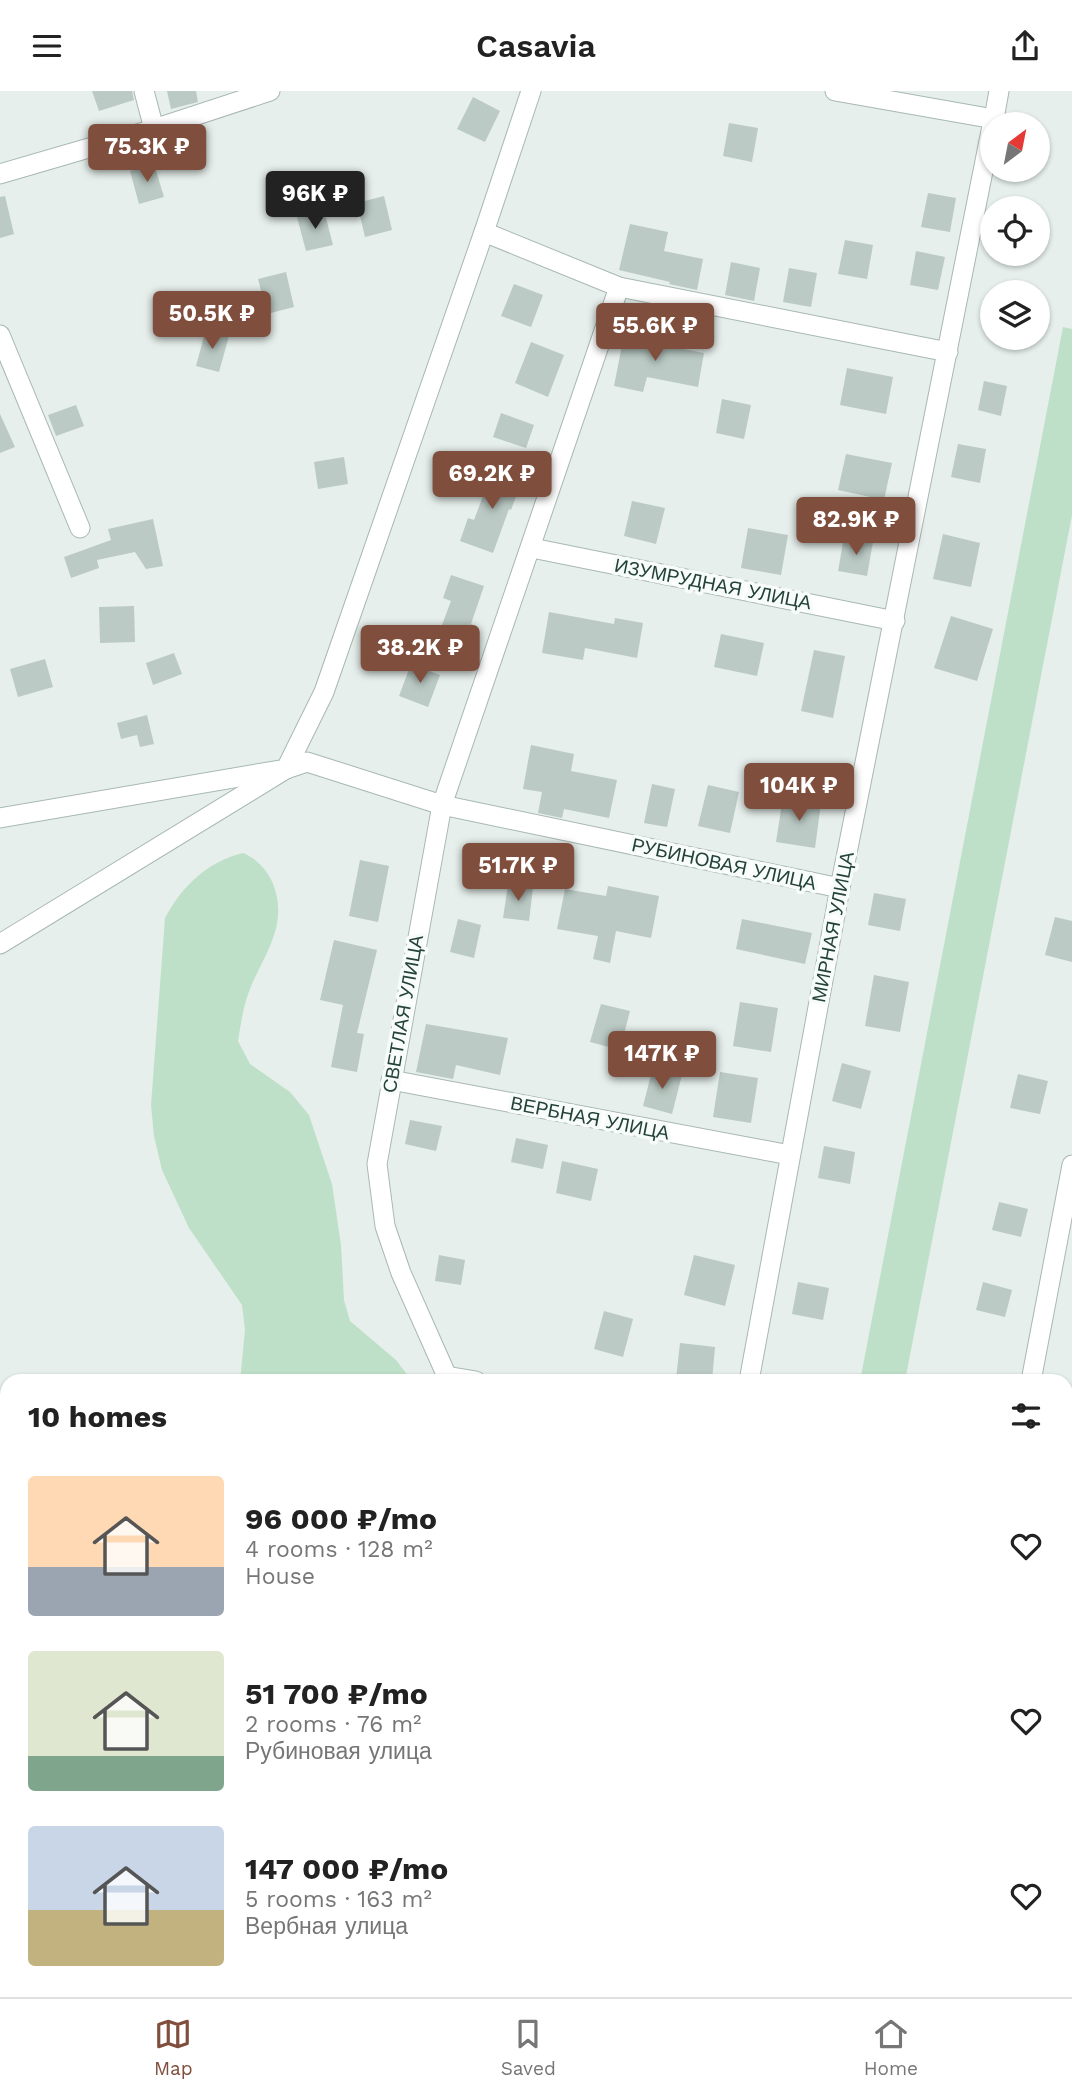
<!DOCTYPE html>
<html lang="en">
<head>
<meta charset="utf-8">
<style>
  :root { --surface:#fff; --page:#f6f6f6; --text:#222; --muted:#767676; --line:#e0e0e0; --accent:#804e3d }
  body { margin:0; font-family:"Work Sans",sans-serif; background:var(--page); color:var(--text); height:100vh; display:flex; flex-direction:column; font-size:26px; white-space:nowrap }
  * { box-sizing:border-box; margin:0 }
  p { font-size:23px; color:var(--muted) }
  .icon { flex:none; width:38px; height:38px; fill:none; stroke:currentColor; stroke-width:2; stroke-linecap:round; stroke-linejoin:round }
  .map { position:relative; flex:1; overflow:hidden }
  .details { position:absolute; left:0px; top:1283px; width:1073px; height:625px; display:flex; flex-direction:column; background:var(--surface); border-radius:21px 21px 0 0; box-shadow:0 2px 5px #0004 }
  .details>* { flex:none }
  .needle { width:46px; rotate:32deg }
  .controls { position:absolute; left:980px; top:21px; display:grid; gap:14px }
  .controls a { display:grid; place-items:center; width:70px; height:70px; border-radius:50%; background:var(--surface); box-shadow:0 2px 5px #0004; font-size:35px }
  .price { position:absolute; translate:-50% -60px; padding:0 16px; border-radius:7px; background:var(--accent); color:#fff; font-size:23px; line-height:46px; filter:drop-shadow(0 2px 4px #0008) }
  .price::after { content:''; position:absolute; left:50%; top:42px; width:21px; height:16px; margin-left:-10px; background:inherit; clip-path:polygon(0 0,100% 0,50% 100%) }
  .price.active { background:#222; color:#fff }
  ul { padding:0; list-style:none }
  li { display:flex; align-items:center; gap:21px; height:175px; padding:0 28px }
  li span { display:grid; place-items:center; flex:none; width:196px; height:140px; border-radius:7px; color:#555 }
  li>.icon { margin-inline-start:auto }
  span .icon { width:84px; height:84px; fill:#fffc; stroke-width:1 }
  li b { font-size:30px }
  h2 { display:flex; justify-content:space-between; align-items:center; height:84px; padding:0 28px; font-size:30px }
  header { display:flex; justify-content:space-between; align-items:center; height:91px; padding:0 28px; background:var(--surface); font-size:32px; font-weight:600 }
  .menu { display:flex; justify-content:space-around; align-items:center; height:98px; border-top:2px solid var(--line); background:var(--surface); font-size:19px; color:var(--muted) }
  .menu a { display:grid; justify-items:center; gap:4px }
  .menu .active { color:var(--accent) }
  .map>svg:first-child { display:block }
  .green { fill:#bfe0c8 }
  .building { fill:#bbcac4 }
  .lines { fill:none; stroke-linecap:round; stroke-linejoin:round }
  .street-casing { stroke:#a8b8b2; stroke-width:21 }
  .street { stroke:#fff; stroke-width:19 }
  .labels { text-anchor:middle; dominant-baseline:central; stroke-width:7; stroke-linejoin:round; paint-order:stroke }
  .street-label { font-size:19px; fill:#24423a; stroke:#f7fbf9 }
</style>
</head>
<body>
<header><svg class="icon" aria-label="menu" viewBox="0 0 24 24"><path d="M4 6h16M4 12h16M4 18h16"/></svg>Casavia<svg class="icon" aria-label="share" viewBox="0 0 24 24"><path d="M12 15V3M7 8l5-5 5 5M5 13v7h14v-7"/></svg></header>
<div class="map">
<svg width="1072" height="1906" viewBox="0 0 1072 1906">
  <rect width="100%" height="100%" fill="#e6efeb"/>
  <!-- green -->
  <g class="green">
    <polygon points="1063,236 1072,238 1072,424 905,1290 860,1290"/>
    <path d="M 243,762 C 274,775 285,812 274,844 C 268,863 257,880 250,898 C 243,915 241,933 238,950 L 250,973 L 290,1001 L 309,1024 L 332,1093 L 341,1154 L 344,1209 L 350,1230 L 396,1269 L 412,1290 L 240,1290 L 245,1239 L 242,1214 L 189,1137 L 162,1079 L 154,1045 L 151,1014 L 165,827 C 182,795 207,771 243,762 Z"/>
    <polygon points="7,1690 7,1900 251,1901 249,1906 0,1906 0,1694"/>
    <polygon points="743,1900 787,1900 787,1901 786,1906 741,1906"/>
  </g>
  <!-- building -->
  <g class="building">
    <polygon points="92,0 132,0 134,9 99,20"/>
    <polygon points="167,0 196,0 198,11 171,18"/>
    <polygon points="473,6 500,20 485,51 457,38"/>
    <polygon points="729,32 758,37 752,71 723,65"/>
    <polygon points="154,73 164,106 139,113 130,80"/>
    <polygon points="928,102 956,107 950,141 921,136"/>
    <polygon points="5,105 14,143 0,147 0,106"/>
    <polygon points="384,105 392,139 365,146 357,112"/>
    <polygon points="324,119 333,154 306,160 297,126"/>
    <polygon points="630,133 668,141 664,160 703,168 697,199 669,193 670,191 619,179"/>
    <polygon points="845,149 873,154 867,188 838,183"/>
    <polygon points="916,160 945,166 938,199 910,194"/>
    <polygon points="731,171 760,177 754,210 725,204"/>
    <polygon points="789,177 817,182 811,216 783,211"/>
    <polygon points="286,181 294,216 267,223 258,188"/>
    <polygon points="514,193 543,204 531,236 501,225"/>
    <polygon points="206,238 229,245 219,281 196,275"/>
    <polygon points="625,239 655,245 653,252 704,262 698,296 647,286 643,301 614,295"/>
    <polygon points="531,251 564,264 548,306 515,292"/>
    <polygon points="847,277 893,286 886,323 840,314"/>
    <polygon points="984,290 1007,295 1001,325 978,319"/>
    <polygon points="722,308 751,314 744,348 716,342"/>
    <polygon points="76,314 84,335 56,345 48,324"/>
    <polygon points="501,322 534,334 526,357 493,346"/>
    <polygon points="0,323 15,356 0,362"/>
    <polygon points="958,353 986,358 980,392 951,386"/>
    <polygon points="846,363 892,372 884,409 838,399"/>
    <polygon points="344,366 348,393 318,398 314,371"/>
    <polygon points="494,376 523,387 511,419 509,418 493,462 460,450 468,427 474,429"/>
    <polygon points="632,410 665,417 656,453 624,445"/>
    <polygon points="153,428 163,475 146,478 135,461 97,469 99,477 71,487 64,466 111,449 108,438"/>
    <polygon points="748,437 788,444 781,484 741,477"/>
    <polygon points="943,443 980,452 971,496 933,488"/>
    <polygon points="844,446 873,451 867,485 838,480"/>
    <polygon points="451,484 484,495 471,533 475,535 463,566 434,555 451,510 443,507"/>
    <polygon points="134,515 135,551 100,552 99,516"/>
    <polygon points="549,521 614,533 615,527 643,532 637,567 585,557 583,569 542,562"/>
    <polygon points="951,525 993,538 977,590 934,577"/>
    <polygon points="721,543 764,552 757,585 714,576"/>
    <polygon points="814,559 845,565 833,627 801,620"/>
    <polygon points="174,562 182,583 153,594 146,572"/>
    <polygon points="45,568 53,596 18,606 10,578"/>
    <polygon points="411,573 440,584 428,616 399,605"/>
    <polygon points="147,624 154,653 140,656 137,644 121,648 117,632"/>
    <polygon points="531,654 574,663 571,680 617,689 609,727 564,718 562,727 538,722 542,701 523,698"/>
    <polygon points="652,693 675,698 667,736 644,732"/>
    <polygon points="708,694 739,701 730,742 698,735"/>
    <polygon points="783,706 821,712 815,757 776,751"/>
    <polygon points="360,769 389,775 378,831 349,825"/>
    <polygon points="508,794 533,797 529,830 503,827"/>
    <polygon points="608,795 659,805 651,847 616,840 610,872 593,868 598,845 557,838 565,798 606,805"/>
    <polygon points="874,802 906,808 900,840 868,834"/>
    <polygon points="1055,826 1072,830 1072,871 1045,864"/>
    <polygon points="458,828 481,834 474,867 450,861"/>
    <polygon points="742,828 812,842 805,873 736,858"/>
    <polygon points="334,849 377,859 357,942 364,943 357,981 331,976 343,914 320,909"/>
    <polygon points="874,884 909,891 900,941 865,935"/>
    <polygon points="740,911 778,917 771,961 733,955"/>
    <polygon points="601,913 630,920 620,959 590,951"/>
    <polygon points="426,933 508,947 500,984 456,974 453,988 416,981"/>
    <polygon points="842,972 871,980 861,1018 832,1010"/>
    <polygon points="653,976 682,984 672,1023 643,1015"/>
    <polygon points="720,981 758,987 751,1032 713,1026"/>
    <polygon points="1018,983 1048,990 1040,1023 1010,1017"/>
    <polygon points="410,1029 442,1035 436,1060 405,1053"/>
    <polygon points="516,1047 548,1054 543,1078 511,1071"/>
    <polygon points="824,1055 855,1061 850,1093 818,1087"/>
    <polygon points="562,1070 598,1078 591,1110 556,1102"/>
    <polygon points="999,1111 1028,1118 1021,1146 992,1139"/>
    <polygon points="439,1164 465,1169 461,1194 435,1190"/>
    <polygon points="694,1164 735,1174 725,1215 684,1204"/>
    <polygon points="798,1191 829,1197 823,1229 792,1223"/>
    <polygon points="983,1191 1012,1199 1005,1226 976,1219"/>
    <polygon points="604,1220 633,1228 623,1266 594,1258"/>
    <polygon points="680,1252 715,1256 712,1290 676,1288"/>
  </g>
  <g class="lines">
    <!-- street casing -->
    <g class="street-casing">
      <g id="street">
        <polyline points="144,0 154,38"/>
        <polyline points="835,0 994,28"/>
        <polyline points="993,33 999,0"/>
        <polyline points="0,83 154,38 270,0"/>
        <polyline points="484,141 619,196 948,261"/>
        <polyline points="0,244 80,437"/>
        <polyline points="532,457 895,530"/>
        <polyline points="0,727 286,678 324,601 484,141 531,0"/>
        <polyline points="0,853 286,678 307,671 442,714 840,797"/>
        <polyline points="391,989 790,1064"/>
        <polyline points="446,1285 476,1290"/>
        <polyline points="449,1290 401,1182 385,1135 377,1073 442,714 619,196"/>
        <polyline points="749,1290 840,797 992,35"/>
        <polyline points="1031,1290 1072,1074"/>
        <polyline points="293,1906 295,1900"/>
        <polyline points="627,1906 628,1900"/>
        <polyline points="910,1906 911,1900"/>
      </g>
    </g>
    <!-- street -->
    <use href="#street" class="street"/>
  </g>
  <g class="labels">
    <!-- street labels -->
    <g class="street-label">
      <text transform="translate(713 493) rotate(11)">ИЗУМРУДНАЯ УЛИЦА</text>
      <text transform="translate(724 773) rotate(12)">РУБИНОВАЯ УЛИЦА</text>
      <text transform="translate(833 836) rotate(-79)">МИРНАЯ УЛИЦА</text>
      <text transform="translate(403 923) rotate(-80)">СВЕТЛАЯ УЛИЦА</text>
      <text transform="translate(590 1027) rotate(11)">ВЕРБНАЯ УЛИЦА</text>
    </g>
  </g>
</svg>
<div class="controls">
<a><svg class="needle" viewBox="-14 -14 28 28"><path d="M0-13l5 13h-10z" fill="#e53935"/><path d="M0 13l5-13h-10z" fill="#767676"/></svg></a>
<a><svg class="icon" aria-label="locate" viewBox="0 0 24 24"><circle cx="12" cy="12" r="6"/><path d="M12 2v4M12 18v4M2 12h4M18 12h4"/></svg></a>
<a><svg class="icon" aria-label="layers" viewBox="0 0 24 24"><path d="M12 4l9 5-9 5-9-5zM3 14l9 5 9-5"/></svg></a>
</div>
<b class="price" style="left:147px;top:93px">75.3K ₽</b>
<b class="price active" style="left:315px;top:140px">96K ₽</b>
<b class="price" style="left:212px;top:260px">50.5K ₽</b>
<b class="price" style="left:655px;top:272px">55.6K ₽</b>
<b class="price" style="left:492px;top:420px">69.2K ₽</b>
<b class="price" style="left:856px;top:466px">82.9K ₽</b>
<b class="price" style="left:420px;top:594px">38.2K ₽</b>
<b class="price" style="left:799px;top:732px">104K ₽</b>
<b class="price" style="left:518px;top:812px">51.7K ₽</b>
<b class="price" style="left:662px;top:1000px">147K ₽</b>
<section class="details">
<h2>10 homes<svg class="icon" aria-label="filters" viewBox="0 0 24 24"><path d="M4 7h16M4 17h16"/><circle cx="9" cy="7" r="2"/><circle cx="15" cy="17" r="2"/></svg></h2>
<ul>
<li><span style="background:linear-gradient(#ffd9b3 65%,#9aa5b1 0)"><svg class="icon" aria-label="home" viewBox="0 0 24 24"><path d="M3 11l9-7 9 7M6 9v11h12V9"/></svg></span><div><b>96 000 ₽/mo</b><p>4 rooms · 128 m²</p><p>House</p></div><svg class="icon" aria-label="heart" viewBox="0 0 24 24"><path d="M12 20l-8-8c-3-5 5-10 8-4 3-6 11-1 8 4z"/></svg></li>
<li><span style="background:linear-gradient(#dfe7d0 75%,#7fa58c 0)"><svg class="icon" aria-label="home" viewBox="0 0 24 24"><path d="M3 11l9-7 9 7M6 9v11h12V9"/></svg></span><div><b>51 700 ₽/mo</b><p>2 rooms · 76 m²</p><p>Рубиновая улица</p></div><svg class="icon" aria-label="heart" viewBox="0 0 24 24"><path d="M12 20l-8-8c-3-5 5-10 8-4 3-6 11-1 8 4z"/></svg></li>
<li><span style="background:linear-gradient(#c9d6e8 60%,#c2b280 0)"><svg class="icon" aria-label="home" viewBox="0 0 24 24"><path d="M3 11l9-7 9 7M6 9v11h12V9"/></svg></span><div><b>147 000 ₽/mo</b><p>5 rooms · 163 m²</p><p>Вербная улица</p></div><svg class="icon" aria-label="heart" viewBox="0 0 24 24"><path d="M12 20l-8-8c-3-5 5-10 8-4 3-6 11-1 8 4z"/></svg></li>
</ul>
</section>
</div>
<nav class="menu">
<a class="active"><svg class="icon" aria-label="map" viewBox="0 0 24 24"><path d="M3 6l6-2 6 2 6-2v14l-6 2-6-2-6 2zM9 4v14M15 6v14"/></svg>Map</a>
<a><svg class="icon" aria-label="saved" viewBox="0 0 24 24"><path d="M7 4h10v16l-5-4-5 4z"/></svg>Saved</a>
<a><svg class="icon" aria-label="home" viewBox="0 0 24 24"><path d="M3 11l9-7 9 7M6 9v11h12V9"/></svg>Home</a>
</nav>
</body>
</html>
